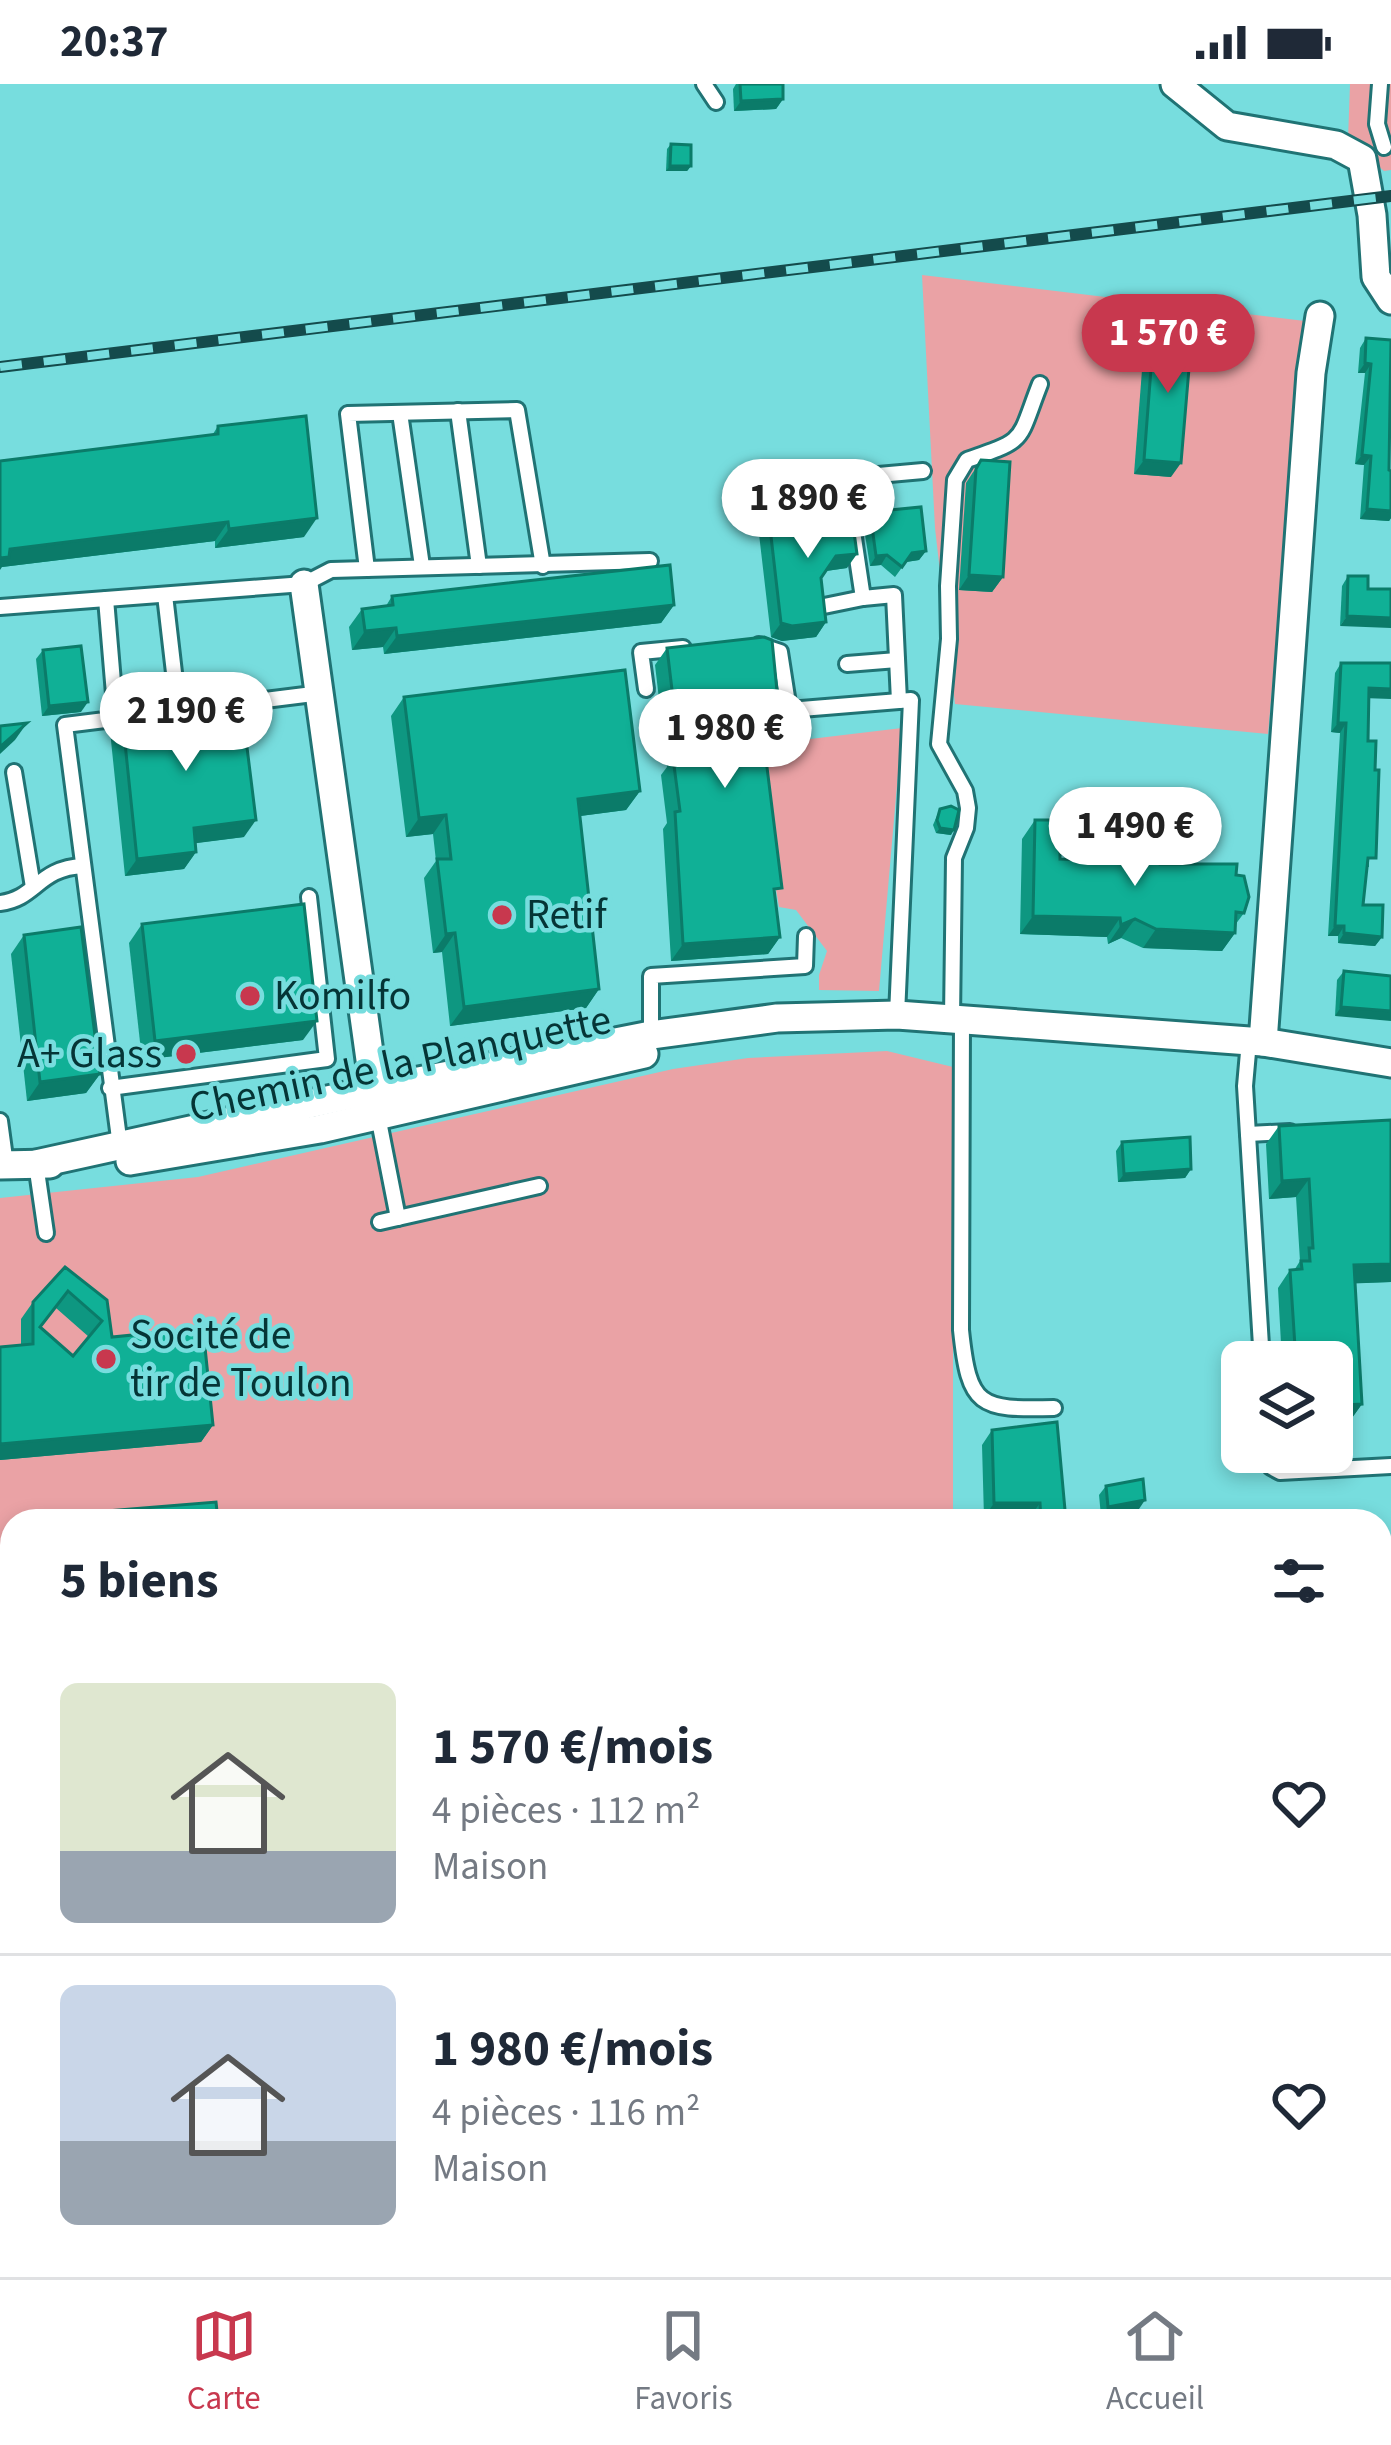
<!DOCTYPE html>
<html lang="fr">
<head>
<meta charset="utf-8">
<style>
  :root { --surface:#fff; --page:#f6f6f7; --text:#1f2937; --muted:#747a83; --line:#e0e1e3; --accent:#c8384e }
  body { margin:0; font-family:"Source Sans 3",sans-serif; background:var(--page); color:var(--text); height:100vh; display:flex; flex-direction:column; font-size:45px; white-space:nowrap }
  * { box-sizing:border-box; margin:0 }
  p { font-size:39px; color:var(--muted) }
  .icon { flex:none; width:66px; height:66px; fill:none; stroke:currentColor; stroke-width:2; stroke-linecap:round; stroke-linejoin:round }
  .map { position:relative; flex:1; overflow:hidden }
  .drawer { position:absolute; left:0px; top:1425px; width:1392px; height:768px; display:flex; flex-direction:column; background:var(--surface); border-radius:36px 36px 0 0; box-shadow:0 6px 18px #0003 }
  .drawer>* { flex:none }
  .tools { position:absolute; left:1221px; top:1257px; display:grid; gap:24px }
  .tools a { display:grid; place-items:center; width:132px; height:132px; border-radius:18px; background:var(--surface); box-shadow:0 6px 18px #0003; font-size:60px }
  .price { position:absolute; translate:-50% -102px; padding:0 27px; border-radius:42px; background:#fff; color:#222; font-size:39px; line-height:78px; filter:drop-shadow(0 3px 6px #0008) }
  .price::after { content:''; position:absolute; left:50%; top:72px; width:36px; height:27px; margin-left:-18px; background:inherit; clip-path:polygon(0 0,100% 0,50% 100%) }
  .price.current { background:var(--accent); color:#fff }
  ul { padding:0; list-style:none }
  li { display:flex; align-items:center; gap:36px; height:300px; padding:0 60px }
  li+li { border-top:3px solid var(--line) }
  li span { display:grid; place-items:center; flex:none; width:336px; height:240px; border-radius:18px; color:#555 }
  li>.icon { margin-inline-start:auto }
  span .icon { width:144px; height:144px; fill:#fffc; stroke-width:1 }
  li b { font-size:51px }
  h2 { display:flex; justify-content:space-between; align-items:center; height:144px; padding:0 60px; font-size:51px }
  .status { display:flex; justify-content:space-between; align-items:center; height:84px; padding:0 60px; background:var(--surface); direction:ltr }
  .status svg { height:33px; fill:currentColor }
  .dock { display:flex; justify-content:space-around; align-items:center; height:168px; border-top:3px solid var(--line); background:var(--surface); font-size:33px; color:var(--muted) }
  .dock a { display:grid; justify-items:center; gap:6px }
  .dock .current { color:var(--accent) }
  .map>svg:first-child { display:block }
  .green { fill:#eaa2a5 }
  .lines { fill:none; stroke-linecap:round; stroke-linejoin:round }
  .lane-casing { stroke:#207374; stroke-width:20 }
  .street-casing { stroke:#207374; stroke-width:33 }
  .lane { stroke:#fff; stroke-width:14 }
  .street { stroke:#fff; stroke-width:27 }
  .rail-casing { stroke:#144b4c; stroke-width:12 }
  .rail { stroke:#77ddde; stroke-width:8; stroke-dasharray:22; stroke-linecap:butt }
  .wall { fill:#0e9781; fill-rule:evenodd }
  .shaded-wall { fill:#0b7b69 }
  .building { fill:#10b096; stroke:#0b7b69; stroke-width:3; fill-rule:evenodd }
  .poi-dot { fill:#c8384e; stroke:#77ddde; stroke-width:4.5 }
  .labels { text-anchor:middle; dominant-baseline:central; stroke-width:9; stroke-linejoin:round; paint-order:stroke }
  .poi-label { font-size:42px; fill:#053536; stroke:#77ddde; text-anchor:start }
  .street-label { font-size:42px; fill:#053536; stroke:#77ddde }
</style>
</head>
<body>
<div class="status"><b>20:37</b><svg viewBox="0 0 49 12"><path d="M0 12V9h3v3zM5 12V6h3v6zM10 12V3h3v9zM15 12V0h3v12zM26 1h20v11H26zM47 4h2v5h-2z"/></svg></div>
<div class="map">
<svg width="1391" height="2193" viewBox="0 0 1391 2193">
  <rect width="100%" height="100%" fill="#77ddde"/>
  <!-- green -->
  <g class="green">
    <polygon points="1350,0 1391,0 1391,86 1384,87 1348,56"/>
    <polygon points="922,191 1305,237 1268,650 955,620 935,444"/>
    <polygon points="902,644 879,907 819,906 819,891 827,867 796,826 779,823 752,662"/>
    <polygon points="887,967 953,983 953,1437 12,1437 12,1599 0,1602 0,1114 198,1093 673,985 748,974"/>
    <polygon points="1391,1600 1391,1995 1380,1994 1380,1601"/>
  </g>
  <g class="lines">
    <!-- lane casing -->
    <g class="lane-casing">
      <g id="lane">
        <polyline points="704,0 716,18"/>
        <polyline points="1380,0 1377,40 1384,63"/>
        <polyline points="458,327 479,482"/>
        <polyline points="400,329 422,482"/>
        <polyline points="811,399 845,394"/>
        <polyline points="367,485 348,330 517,326 543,482"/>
        <polyline points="165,511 176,606"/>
        <polyline points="106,515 114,610"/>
        <polyline points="824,522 863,514"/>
        <polyline points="0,523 304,500 331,486 650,477"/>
        <polyline points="759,561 780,568 789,626 911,616 897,931"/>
        <polyline points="847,580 897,576"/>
        <polyline points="646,605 641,568 683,564"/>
        <polyline points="899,617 894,511 863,514 845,394 923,387"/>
        <polyline points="225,621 321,609"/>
        <polyline points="14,688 33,803"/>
        <path d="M 0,819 C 36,815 38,784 83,782"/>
        <path d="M 952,935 L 954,774 L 966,744 L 968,724 L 965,707 L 939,660 L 949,555 L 948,502 L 955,396 L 967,376 C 1028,355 1017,359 1040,300"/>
        <path d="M 962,935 L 961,1246 C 969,1323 979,1326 1054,1324"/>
        <polyline points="651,951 651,892 805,882 806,852"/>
        <polyline points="1249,957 1245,1002 1262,1278"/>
        <polyline points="110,1004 327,975 309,813"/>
        <polyline points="378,1032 398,1134"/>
        <polyline points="0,1037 6,1081"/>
        <polyline points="1248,1050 1290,1048"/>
        <polyline points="120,1062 65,641 137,632"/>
        <polyline points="36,1080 46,1149"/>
        <polyline points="380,1138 539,1102"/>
        <polyline points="1265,1368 1271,1383 1280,1388 1391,1382"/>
        <polyline points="1380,2048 1391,2047"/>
        <polyline points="1380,2138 1391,2139"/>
        <polyline points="356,2181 358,2193"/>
        <polyline points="542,2181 543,2193"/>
        <polyline points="685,2181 686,2193"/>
        <polyline points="1261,2193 1261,2181"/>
      </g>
    </g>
    <!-- street casing -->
    <g class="street-casing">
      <g id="street">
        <polyline points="1175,0 1227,42 1336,61 1362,75 1372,131 1376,193 1391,216"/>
        <polyline points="304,500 376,1019"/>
        <polyline points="1263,958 1311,289 1320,232"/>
        <polyline points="130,1077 320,1045 644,970"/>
        <polyline points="36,1080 373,1006 651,951 777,934 897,931 952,935 1263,958 1391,979"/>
        <polyline points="0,1081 50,1080"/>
        <polyline points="0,2169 12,2174"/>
        <polyline points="28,2181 62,2193"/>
        <polyline points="847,2181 856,2193"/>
        <polyline points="745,2193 755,2181"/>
      </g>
    </g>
    <!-- lane -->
    <use href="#lane" class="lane"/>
    <!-- street -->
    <use href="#street" class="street"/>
    <!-- rail casing -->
    <g class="rail-casing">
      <polyline id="rail" points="0,283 1391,112"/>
    </g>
    <!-- rail -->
    <use href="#rail" class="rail"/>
  </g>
  <!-- wall -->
  <g class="wall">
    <polygon points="736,0 783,0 783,15 776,25 734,27 733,5"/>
    <polygon points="671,60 691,82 687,87 666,87 667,65"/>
    <polygon points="1154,246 1171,393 1134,390 1144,260"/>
    <polygon points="1366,254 1389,386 1391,387 1391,434 1389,437 1360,435 1364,381 1355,380 1365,289 1358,289 1360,264"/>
    <polygon points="218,342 304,453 215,464 215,457 2,483 0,377 213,350"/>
    <polygon points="981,376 1003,493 992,508 959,506 966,399"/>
    <polygon points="870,428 926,467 919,476 906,478 895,493 881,481 870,482 863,438"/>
    <polygon points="769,435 847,484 826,487 821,494 826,538 816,553 782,557 771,553 759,450"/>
    <polygon points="1348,492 1368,505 1340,542 1342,502"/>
    <polygon points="392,512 674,521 661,539 384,570 383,563 352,566 349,543 362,525 386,522"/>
    <polygon points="667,564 772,626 762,641 775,814 780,853 768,870 671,877 663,745 667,739 661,691 667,683 655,581"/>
    <polygon points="43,566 81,628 42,632 36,575"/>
    <polygon points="1341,579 1369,614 1369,783 1367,783 1363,821 1382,853 1375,862 1338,859 1338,852 1328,852 1340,649 1331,648 1335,589"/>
    <polygon points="404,613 640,707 626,726 580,732 599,905 586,924 450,942 442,868 433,869 424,794 436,777 433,750 406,753 391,632"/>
    <polygon points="122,630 244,753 195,759 196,768 184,785 125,792 110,647"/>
    <polygon points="940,725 951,751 936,749 933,741"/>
    <polygon points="1035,736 1060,775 1160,780 1236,791 1244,829 1235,841 1235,849 1222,867 1143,864 1121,854 1108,860 1107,853 1020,850 1022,755"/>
    <polygon points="142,840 303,956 142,976 129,859"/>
    <polygon points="24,851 100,990 86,1009 27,1017 11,870"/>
    <polygon points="1344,887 1391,892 1335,932 1337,896"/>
    <polygon points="1279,1042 1391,1198 1355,1199 1362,1320 1349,1338 1342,1338 1334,1350 1332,1350 1332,1278 1282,1278 1278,1204 1290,1186 1295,1185 1300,1177 1296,1113 1269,1115 1266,1060"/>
    <polygon points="1122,1058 1191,1085 1185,1094 1118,1098 1116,1067"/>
    <path d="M 65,1183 L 112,1253 L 213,1341 L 201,1358 L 0,1376 L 0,1263 L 21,1261 L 21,1235 L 33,1218 ZM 56,1224 L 89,1253 L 73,1272 L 41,1243 Z"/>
    <polygon points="992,1346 1066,1437 1030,1437 1030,1433 984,1434 982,1361"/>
    <polygon points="1106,1402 1139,1425 1101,1432 1099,1411"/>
    <polygon points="902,2181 1024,2181 1023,2193 901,2193"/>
    <rect x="1079" y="2181" width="165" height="12"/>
    <polygon points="1278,2181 1380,2181 1391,2193 1278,2193"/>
  </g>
  <!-- shaded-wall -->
  <g class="shaded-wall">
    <polygon points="783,15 776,25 734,27 741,17"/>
    <polygon points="670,82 691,82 687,87 666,87"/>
    <polygon points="1365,279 1371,280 1365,289 1358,289"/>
    <polygon points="1362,371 1371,372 1364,381 1355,380"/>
    <polygon points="1144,376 1181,379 1171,393 1134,390"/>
    <polygon points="1367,425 1391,427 1391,434 1389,437 1360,435"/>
    <polygon points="317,434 304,453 215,464 229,445"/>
    <polygon points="228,438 215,457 2,483 0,486 0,474 10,465"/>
    <polygon points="926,467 919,476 906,478 912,469"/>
    <polygon points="857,470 847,484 826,487 836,472"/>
    <polygon points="887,471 881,481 870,482 876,472"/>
    <polygon points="969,491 1003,493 992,508 959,506"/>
    <polygon points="674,521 661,539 384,570 397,552"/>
    <polygon points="1347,532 1391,534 1391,544 1340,542"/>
    <polygon points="826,538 816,553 782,557 771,553 781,539"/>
    <polygon points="396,544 383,563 352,566 365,547"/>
    <polygon points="1369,604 1391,605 1391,615 1363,614"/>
    <polygon points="88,618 81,628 42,632 49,622"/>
    <polygon points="772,626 760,643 760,627"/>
    <polygon points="27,639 15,656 0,670 0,663"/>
    <polygon points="1338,639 1346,639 1340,649 1331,648"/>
    <polygon points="640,707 626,726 565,734 578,715"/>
    <polygon points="446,731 433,750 406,753 419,734"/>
    <polygon points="256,736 244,753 182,761 194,744"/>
    <polygon points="940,744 954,746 951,751 936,749"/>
    <polygon points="196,768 184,785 125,792 137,775"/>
    <polygon points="1033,832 1120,834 1107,853 1020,850"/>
    <polygon points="1135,835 1121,854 1108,860 1121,841"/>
    <polygon points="1335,842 1344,842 1338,852 1328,852"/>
    <polygon points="1156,845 1235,849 1222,867 1143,864"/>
    <polygon points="455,849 442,868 433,869 446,850"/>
    <polygon points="1344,849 1382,853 1375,862 1338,859"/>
    <polygon points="780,853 768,870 671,877 683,860"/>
    <polygon points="599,905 586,924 450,942 464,923"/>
    <polygon points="1341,923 1391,927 1391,937 1335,932"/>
    <polygon points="317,937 303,956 142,976 155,957"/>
    <polygon points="100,990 86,1009 27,1017 40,998"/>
    <polygon points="1191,1085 1185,1094 1118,1098 1124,1090"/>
    <polygon points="1309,1095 1296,1113 1269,1115 1282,1097"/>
    <polygon points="1391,1180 1391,1198 1341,1200 1354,1181"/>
    <polygon points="1362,1320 1349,1338 1342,1338 1334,1350 1332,1350 1332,1332 1347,1321"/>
    <polygon points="213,1341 201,1358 0,1376 0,1360"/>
    <polygon points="1145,1416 1139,1425 1101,1432 1108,1423"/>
    <polygon points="994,1419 1040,1419 1030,1433 984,1434"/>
    <polygon points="1391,1539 1391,1552 1380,1553 1380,1540"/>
    <polygon points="12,1765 12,1769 0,1783 0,1777"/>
    <polygon points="12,1911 12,1917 0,1929 0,1923"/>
    <polygon points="1380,2093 1391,2093 1391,2108 1380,2107"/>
    <polygon points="910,2181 981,2186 977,2193 902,2193"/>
  </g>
  <!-- building -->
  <g class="building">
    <polygon points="740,0 783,0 783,15 741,17"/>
    <polygon points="671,60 691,61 691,82 670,82"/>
    <polygon points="1154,246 1192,249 1181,379 1144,376"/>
    <polygon points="1366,254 1391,256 1389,386 1391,387 1391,427 1367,425 1371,372 1362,371 1371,280 1365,279"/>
    <polygon points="306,332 317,434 229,445 228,438 10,465 9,473 0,474 0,377 218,350 218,342"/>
    <polygon points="981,376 1010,378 1003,493 969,491 976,385"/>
    <polygon points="921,423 926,467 912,469 902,483 887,471 876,472 870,428"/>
    <polygon points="851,426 857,470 836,472 821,494 826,538 792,542 781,539 769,435"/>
    <polygon points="670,481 674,521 397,552 396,544 365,547 362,525 393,521 392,512"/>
    <polygon points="1348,492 1368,492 1368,505 1391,505 1391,534 1347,532"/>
    <polygon points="764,553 772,556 777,607 770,608 772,626 760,627 782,804 774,805 780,853 683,860 675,728 680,727 673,674 680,673 667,564"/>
    <polygon points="81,562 88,618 49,622 43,566"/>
    <polygon points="1341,579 1391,579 1391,605 1369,604 1368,657 1376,657 1375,686 1379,686 1376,774 1368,774 1363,821 1383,821 1382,853 1344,849 1344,842 1335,842 1346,639 1338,639"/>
    <polygon points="625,586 640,707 578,715 599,905 464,923 455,849 446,850 437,775 451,775 446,731 419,734 404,613"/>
    <polygon points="241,615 256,736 194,744 196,768 137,775 122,630"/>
    <polygon points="27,639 0,663 0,642"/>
    <polygon points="951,722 959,726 954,746 940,744 937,736 940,725"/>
    <polygon points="1035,736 1060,736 1060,775 1147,778 1157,765 1160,780 1237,780 1236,791 1244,792 1249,813 1244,829 1236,828 1235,849 1156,845 1135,835 1121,841 1120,834 1033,832"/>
    <polygon points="304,820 317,937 155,957 142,840"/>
    <polygon points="81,843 100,990 40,998 24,851"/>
    <polygon points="1344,887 1391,892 1391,927 1341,923"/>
    <polygon points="1391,1036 1391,1180 1354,1181 1362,1320 1347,1321 1347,1331 1332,1332 1332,1278 1296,1278 1290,1186 1302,1185 1301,1177 1310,1177 1309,1164 1313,1164 1309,1095 1282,1097 1279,1042"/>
    <polygon points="1190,1053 1191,1085 1124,1090 1122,1058"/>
    <path d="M 65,1183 L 107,1216 L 112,1253 L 203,1244 L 213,1341 L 0,1360 L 0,1263 L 33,1260 L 33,1218 ZM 68,1207 L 102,1237 L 73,1272 L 40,1243 Z"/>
    <polygon points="1057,1338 1066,1437 1041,1437 1040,1419 994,1419 992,1346"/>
    <polygon points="1143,1395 1145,1416 1108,1423 1106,1402"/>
    <polygon points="216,1418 218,1437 46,1437 46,1432"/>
    <polygon points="1380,1503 1391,1503 1391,1539 1380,1540"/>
    <polygon points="0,1736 12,1749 12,1765 0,1777"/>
    <polygon points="0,1843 12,1855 6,1863 12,1870 12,1911 0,1923"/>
    <rect x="1380" y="2053" width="11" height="40"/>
    <polygon points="1380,2148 1391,2148 1391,2193 1292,2193 1292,2181 1380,2181"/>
    <polygon points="910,2181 1024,2181 1023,2193 981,2193 981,2186"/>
    <polygon points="1089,2181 1244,2181 1244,2193 1088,2193"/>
  </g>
  <!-- markers -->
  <g class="poi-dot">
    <circle cx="502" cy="831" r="12"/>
    <circle cx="250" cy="912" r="12"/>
    <circle cx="186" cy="970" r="12"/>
    <circle cx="106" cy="1275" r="12"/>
  </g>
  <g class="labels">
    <!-- poi labels -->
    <g class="poi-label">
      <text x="526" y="831">Retif</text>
      <text x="274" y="912">Komilfo</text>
      <text x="162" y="970" text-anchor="end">A+ Glass</text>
      <text x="130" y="1251">Socité de<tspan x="130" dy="48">tir de Toulon</tspan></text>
    </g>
    <!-- street labels -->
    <g class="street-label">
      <text transform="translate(400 980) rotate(-12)">Chemin de la Planquette</text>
    </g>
  </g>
</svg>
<div class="tools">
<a><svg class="icon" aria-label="layers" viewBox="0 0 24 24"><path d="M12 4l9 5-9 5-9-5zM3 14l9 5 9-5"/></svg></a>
</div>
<b class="price current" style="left:1168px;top:312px">1 570 €</b>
<b class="price" style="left:808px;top:477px">1 890 €</b>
<b class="price" style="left:186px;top:690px">2 190 €</b>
<b class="price" style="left:725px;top:707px">1 980 €</b>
<b class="price" style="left:1135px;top:805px">1 490 €</b>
<section class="drawer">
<h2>5 biens<svg class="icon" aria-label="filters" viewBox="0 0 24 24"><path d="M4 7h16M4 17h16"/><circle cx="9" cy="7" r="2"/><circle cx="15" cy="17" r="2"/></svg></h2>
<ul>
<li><span style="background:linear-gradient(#dfe7d0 70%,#9aa5b1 0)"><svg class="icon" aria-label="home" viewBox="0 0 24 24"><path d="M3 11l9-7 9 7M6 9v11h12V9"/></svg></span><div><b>1 570 €/mois</b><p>4 pièces · 112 m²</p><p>Maison</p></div><svg class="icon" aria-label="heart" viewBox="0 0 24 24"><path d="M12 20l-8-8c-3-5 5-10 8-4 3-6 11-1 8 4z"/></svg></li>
<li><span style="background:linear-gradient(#c9d6e8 65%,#9aa5b1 0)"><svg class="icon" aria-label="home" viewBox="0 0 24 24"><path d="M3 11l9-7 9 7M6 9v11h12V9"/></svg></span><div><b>1 980 €/mois</b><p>4 pièces · 116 m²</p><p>Maison</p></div><svg class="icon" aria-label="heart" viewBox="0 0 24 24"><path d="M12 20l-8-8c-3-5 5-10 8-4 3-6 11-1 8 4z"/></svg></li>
</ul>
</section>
</div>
<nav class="dock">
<a class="current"><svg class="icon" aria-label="map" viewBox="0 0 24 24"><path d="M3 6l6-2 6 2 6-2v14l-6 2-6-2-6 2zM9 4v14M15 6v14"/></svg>Carte</a>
<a><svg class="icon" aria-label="saved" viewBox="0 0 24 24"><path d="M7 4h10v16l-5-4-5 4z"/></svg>Favoris</a>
<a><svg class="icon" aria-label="home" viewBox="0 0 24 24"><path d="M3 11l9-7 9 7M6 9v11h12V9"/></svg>Accueil</a>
</nav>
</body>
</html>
